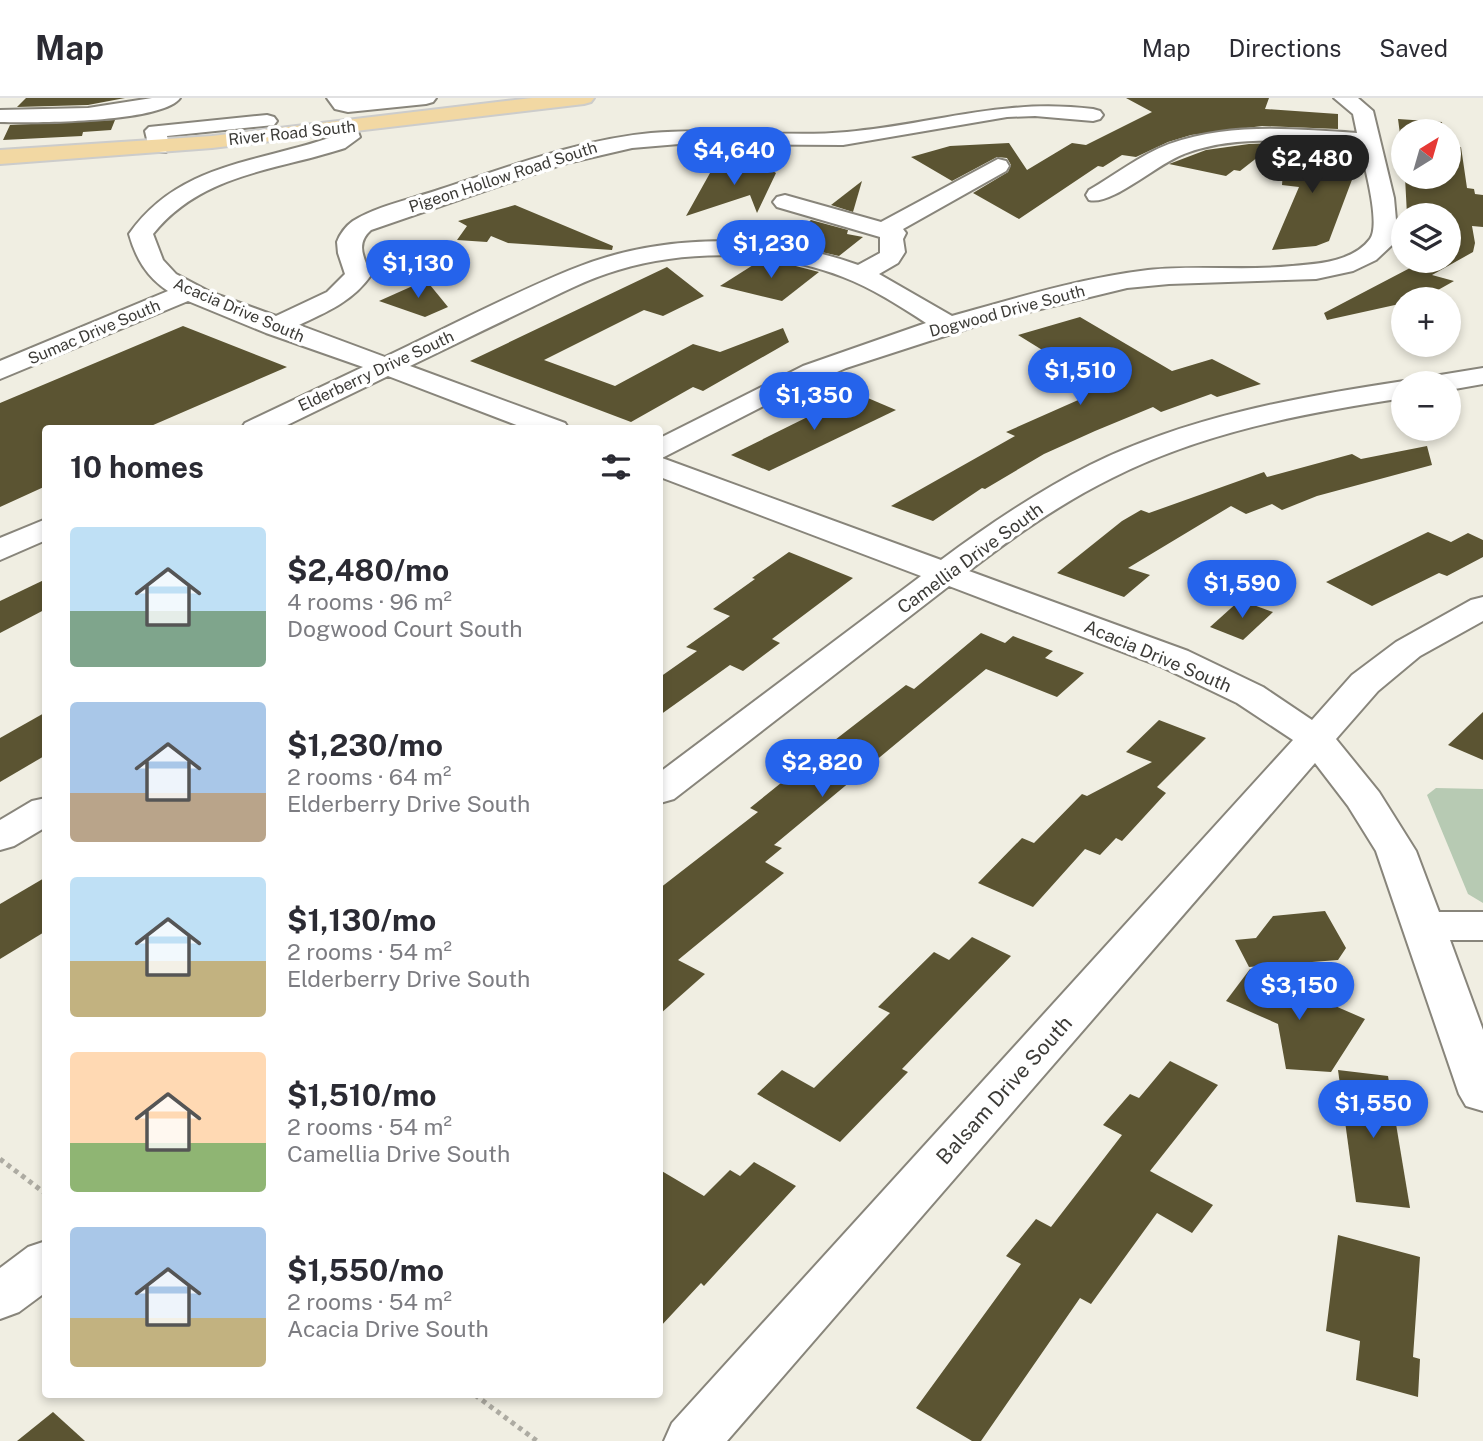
<!DOCTYPE html>
<html lang="en">
<head>
<meta charset="utf-8">
<style>
  :root { --surface:#fff; --page:#f7f7f7; --text:#2b2b33; --muted:#7c7c81; --line:#e1e1e2; --accent:#2563eb }
  body { margin:0; font-family:"Public Sans",sans-serif; background:var(--page); color:var(--text); height:100vh; display:flex; flex-direction:column; font-size:26px; white-space:nowrap }
  * { box-sizing:border-box; margin:0 }
  p { font-size:23px; color:var(--muted) }
  .icon { flex:none; width:38px; height:38px; fill:none; stroke:currentColor; stroke-width:2; stroke-linecap:round; stroke-linejoin:round }
  .map { position:relative; flex:1; overflow:hidden }
  .details { position:absolute; left:42px; top:327px; width:621px; height:973px; display:flex; flex-direction:column; background:var(--surface); border-radius:7px; box-shadow:0 4px 10px #0003 }
  .details>* { flex:none }
  .needle { width:46px; rotate:37deg }
  .tools { position:absolute; left:1391px; top:21px; display:grid; gap:14px }
  .tools a { display:grid; place-items:center; width:70px; height:70px; border-radius:50%; background:var(--surface); box-shadow:0 4px 10px #0003; font-size:35px }
  .price { position:absolute; translate:-50% -60px; padding:0 16px; border-radius:24px; background:var(--accent); color:#fff; font-size:23px; line-height:46px; filter:drop-shadow(0 2px 4px #0008) }
  .price::after { content:''; position:absolute; left:50%; top:42px; width:21px; height:16px; margin-left:-10px; background:inherit; clip-path:polygon(0 0,100% 0,50% 100%) }
  .price.selected { background:#222; color:#fff }
  ul { padding:0; list-style:none }
  li { display:flex; align-items:center; gap:21px; height:175px; padding:0 28px }
  li span { display:grid; place-items:center; flex:none; width:196px; height:140px; border-radius:7px; color:#555 }
  li>.icon { margin-inline-start:auto }
  span .icon { width:84px; height:84px; fill:#fffc; stroke-width:1 }
  li b { font-size:30px }
  h2 { display:flex; justify-content:space-between; align-items:center; height:84px; padding:0 28px; font-size:30px }
  header { display:flex; align-items:center; gap:42px; box-sizing:border-box; height:98px; padding:0 35px; background:var(--surface); border-bottom:2px solid var(--line) }
  header strong { font-size:33px }
  nav { display:flex; gap:38px; margin-inline-start:auto; font-size:24px }
  .map>svg:first-child { display:block }
  .green { fill:#b7cab3 }
  .building { fill:#5b5432 }
  .lines { fill:none; stroke-linecap:round; stroke-linejoin:round }
  .minor-casing { stroke:#88857b; stroke-width:4 }
  .major-casing { stroke:#cccccb; stroke-width:4 }
  .path { stroke:#adaba2; stroke-width:5; stroke-dasharray:4.5 4.5; stroke-linecap:butt }
  .minor { fill:#fff; fill-rule:evenodd }
  .major { fill:#f2d8a3; fill-rule:evenodd }
  .labels { text-anchor:middle; dominant-baseline:central; stroke-width:7; stroke-linejoin:round; paint-order:stroke }
  .far-street-label { font-size:16px; fill:#3c3b37; stroke:#fff }
  .street-label { font-size:18px; fill:#3c3b37; stroke:#fff }
  .near-street-label { font-size:21px; fill:#3c3b37; stroke:#fff }
</style>
</head>
<body>
<header>
<strong>Map</strong>
<nav><a>Map</a><a>Directions</a><a>Saved</a></nav>
</header>
<div class="map">
<svg width="1483" height="1343" viewBox="0 0 1483 1343">
  <rect width="100%" height="100%" fill="#f0eee2"/>
  <!-- green -->
  <polygon class="green" points="1436,690 1483,691 1483,805 1468,796 1427,697"/>
  <!-- building -->
  <g class="building">
    <polygon points="26,0 125,0 88,7 17,9"/>
    <polygon points="1126,0 1269,0 1265,11 1338,16 1338,31 1262,28 1191,37 1168,44 1136,59 1122,57 1103,69 1098,68 1019,121 973,95 1008,74 1011,67 1007,60 997,59 952,83 911,59 950,48 1009,45 1027,72 1072,45 1086,47 1152,14"/>
    <polygon points="1398,21 1442,24 1443,33 1404,33 1404,66"/>
    <polygon points="115,22 111,32 83,34 82,38 3,42 10,27"/>
    <polygon points="1276,45 1240,73 1234,72 1226,78 1169,66 1206,52 1249,46"/>
    <polygon points="1285,46 1339,49 1340,67 1333,79 1353,79 1329,143 1316,148 1272,152 1299,89 1282,87"/>
    <polygon points="1449,48 1461,49 1467,90 1474,91 1475,96 1483,97 1483,129 1472,128 1475,145 1473,154 1432,177 1454,183 1422,201 1404,201 1404,205 1327,222 1324,215 1410,170 1409,163 1449,163 1449,117 1407,117 1405,79 1449,79"/>
    <polygon points="759,65 776,75 757,115 750,97 686,118 710,75"/>
    <polygon points="862,83 853,114 831,107"/>
    <polygon points="515,107 613,148 612,152 508,145 491,138 487,144 457,142 467,128 458,123"/>
    <polygon points="811,122 848,132 847,136 863,139 839,158 786,146 803,135 794,135"/>
    <polygon points="761,162 788,166 819,174 782,203 720,188"/>
    <polygon points="667,169 704,198 663,218 644,212 544,262 615,288 693,246 720,254 783,230 789,244 703,293 693,289 631,324 470,263"/>
    <polygon points="426,182 448,209 425,219 379,203"/>
    <polygon points="1080,219 1172,273 1212,261 1261,286 1217,299 1211,296 1161,314 1153,309 1095,333 1044,356 985,391 982,390 933,423 891,408 1015,338 1006,334 1085,299 1080,297 1102,289 1018,237"/>
    <polygon points="183,228 287,269 144,331 46,331 46,388 0,409 0,305"/>
    <polygon points="856,295 896,312 769,373 731,357"/>
    <polygon points="1427,348 1432,367 1317,398 1282,412 1272,406 1246,416 1231,408 1128,470 1150,477 1124,499 1057,475 1122,423 1141,412 1149,415 1264,374 1267,379 1352,356 1361,361"/>
    <polygon points="1428,434 1451,444 1468,435 1483,442 1483,459 1447,478 1439,475 1372,508 1326,484"/>
    <polygon points="789,454 853,480 772,541 780,545 743,573 730,567 660,617 660,579 697,553 686,549 730,518 713,511 755,481 752,480"/>
    <polygon points="46,481 46,511 0,535 0,503"/>
    <polygon points="1240,502 1273,514 1243,542 1210,529"/>
    <polygon points="981,535 1005,545 1013,538 1053,553 1045,560 1084,575 1057,599 986,571 774,747 782,750 765,764 784,775 678,862 705,876 660,916 660,790 758,714 750,710 822,652 906,587 914,591"/>
    <polygon points="46,614 46,657 0,684 0,640"/>
    <polygon points="1483,614 1483,662 1448,647"/>
    <polygon points="1159,622 1206,640 1157,689 1166,695 1122,743 1116,740 1100,757 1085,751 1033,809 978,785 1022,740 1034,745 1082,696 1087,698 1152,664 1126,654"/>
    <polygon points="46,779 46,833 0,861 0,806"/>
    <polygon points="1325,813 1346,850 1338,862 1249,869 1235,842 1256,840 1273,818"/>
    <polygon points="972,839 1011,858 902,971 908,974 840,1044 757,996 782,972 814,990 890,915 878,909 934,854 949,862"/>
    <polygon points="1250,871 1365,921 1331,974 1286,971 1278,926 1226,903"/>
    <polygon points="1170,963 1218,987 1150,1073 1213,1107 1192,1135 1157,1115 1091,1206 1080,1200 981,1343 972,1343 916,1310 1021,1166 1006,1158 1036,1121 1051,1129 1122,1037 1103,1027 1130,996 1139,1000"/>
    <polygon points="1338,972 1388,978 1410,1110 1356,1104"/>
    <polygon points="754,1064 796,1088 704,1188 701,1185 660,1229 660,1072 704,1098 730,1072 740,1078"/>
    <polygon points="1338,1137 1420,1159 1413,1259 1420,1261 1418,1299 1356,1282 1360,1243 1326,1233"/>
    <polygon points="53,1314 85,1343 17,1343"/>
  </g>
  <g class="lines">
    <!-- minor casing -->
    <g class="minor-casing">
      <g id="minor">
        <path d="M 152,0 L 180,0 C 162,25 32,25 0,24 L 0,12 L 88,10 Z"/>
        <polygon points="327,0 436,0 433,4 426,6 348,14 335,11"/>
        <path d="M 1334,0 L 1358,0 L 1373,13 L 1394,100 L 1397,133 L 1392,147 L 1376,162 L 1353,173 L 1316,181 L 1169,186 L 1127,190 L 991,223 L 846,270 L 779,300 L 662,360 L 941,462 C 988,427 1037,394 1090,367 C 1187,319 1297,299 1404,283 L 1414,285 L 1404,285 L 1404,300 C 1304,315 1203,334 1112,380 C 1061,405 1014,438 969,473 L 1188,553 L 1263,589 L 1312,622 L 1352,577 L 1396,544 L 1471,502 L 1483,499 L 1483,523 L 1420,558 L 1378,593 L 1336,641 L 1379,694 L 1416,753 L 1439,814 L 1483,814 L 1483,842 L 1450,842 L 1483,932 L 1483,1013 L 1466,1008 L 1459,996 L 1376,753 L 1348,708 L 1315,665 L 727,1343 L 664,1343 L 672,1325 L 1293,642 L 1237,605 L 1162,569 L 949,488 L 674,701 L 660,705 L 660,674 L 921,478 L 660,379 L 660,340 L 803,268 L 926,225 C 900,208 872,190 843,179 C 774,152 689,151 618,172 C 587,181 559,196 530,210 C 490,229 450,249 410,268 L 565,325 L 569,331 L 527,331 L 388,278 L 279,331 L 241,331 L 245,325 L 363,269 L 266,235 L 188,203 L 0,281 L 0,263 L 168,193 C 147,179 136,161 129,136 C 178,66 255,65 329,40 L 338,36 L 341,26 L 355,26 L 360,39 L 345,50 C 275,73 202,75 153,136 L 163,162 L 176,176 L 210,194 L 276,218 L 327,194 L 345,176 L 338,155 L 337,144 C 340,136 346,128 353,123 C 375,109 407,102 432,94 C 504,71 576,42 651,35 C 717,29 782,40 847,34 C 935,26 1002,0 1093,11 L 1100,13 L 1103,17 L 1100,21 L 1093,23 L 1035,18 L 1007,19 L 843,47 L 679,46 L 632,50 L 563,66 L 371,132 C 355,146 364,160 371,177 C 353,203 327,214 299,227 L 385,259 C 446,230 507,198 570,172 C 659,135 767,134 858,167 L 880,155 L 880,139 L 777,109 L 773,104 L 777,99 L 785,97 L 881,124 L 998,61 L 1006,63 L 1009,68 L 1006,73 L 903,131 L 906,135 L 903,141 L 905,154 L 898,165 L 879,176 L 952,218 C 1016,200 1081,180 1148,172 C 1196,167 1244,173 1292,168 C 1317,166 1353,164 1370,141 C 1381,126 1364,67 1360,48 C 1302,44 1239,35 1184,56 C 1158,65 1112,108 1089,102 L 1086,97 L 1089,92 C 1115,77 1140,57 1169,46 C 1230,24 1294,31 1357,35 L 1353,16 Z"/>
        <polygon points="267,17 274,19 277,23 274,27 167,38 169,49 166,54 150,54 145,33 149,29"/>
        <polygon points="1483,270 1483,286 1449,292 1449,285 1424,285 1428,279"/>
        <polygon points="46,421 46,442 0,462 0,440"/>
        <polygon points="46,700 46,729 14,748 0,752 0,722 32,703"/>
        <polygon points="46,1143 46,1194 19,1214 0,1221 0,1170 28,1149"/>
      </g>
    </g>
    <!-- major casing -->
    <g class="major-casing">
      <polygon id="major" points="532,0 594,0 591,4 584,6 212,50 0,66 0,52 212,38"/>
    </g>
    <!-- path -->
    <g class="path">
      <polyline points="0,1061 46,1096"/>
      <polyline points="475,1297 537,1343"/>
    </g>
    <!-- minor -->
    <use href="#minor" class="minor"/>
    <!-- major -->
    <use href="#major" class="major"/>
  </g>
  <g class="labels">
    <!-- far-street labels -->
    <g class="far-street-label">
      <text transform="translate(292 35) rotate(-6)">River Road South</text>
      <text transform="translate(503 79) rotate(-18)">Pigeon Hollow Road South</text>
      <text transform="translate(239 212) rotate(23)">Acacia Drive South</text>
      <text transform="translate(1007 213) rotate(-15)">Dogwood Drive South</text>
      <text transform="translate(94 234) rotate(-23)">Sumac Drive South</text>
      <text transform="translate(376 273) rotate(-25)">Elderberry Drive South</text>
    </g>
    <!-- street labels -->
    <g class="street-label">
      <text transform="translate(970 460) rotate(-36)">Camellia Drive South</text>
      <text transform="translate(1158 558) rotate(23)">Acacia Drive South</text>
    </g>
    <!-- near-street labels -->
    <g class="near-street-label">
      <text transform="translate(1004 992) rotate(-48)">Balsam Drive South</text>
    </g>
  </g>
</svg>
<div class="tools">
<a><svg class="needle" viewBox="-14 -14 28 28"><path d="M0-13l5 13h-10z" fill="#e53935"/><path d="M0 13l5-13h-10z" fill="#7c7c81"/></svg></a>
<a><svg class="icon" aria-label="layers" viewBox="0 0 24 24"><path d="M12 4l9 5-9 5-9-5zM3 14l9 5 9-5"/></svg></a>
<a>+</a>
<a>−</a>
</div>
<b class="price" style="left:734px;top:89px">$4,640</b>
<b class="price selected" style="left:1312px;top:97px">$2,480</b>
<b class="price" style="left:771px;top:182px">$1,230</b>
<b class="price" style="left:418px;top:202px">$1,130</b>
<b class="price" style="left:1080px;top:309px">$1,510</b>
<b class="price" style="left:814px;top:334px">$1,350</b>
<b class="price" style="left:1242px;top:522px">$1,590</b>
<b class="price" style="left:822px;top:701px">$2,820</b>
<b class="price" style="left:1299px;top:924px">$3,150</b>
<b class="price" style="left:1373px;top:1042px">$1,550</b>
<section class="details">
<h2>10 homes<svg class="icon" aria-label="filters" viewBox="0 0 24 24"><path d="M4 7h16M4 17h16"/><circle cx="9" cy="7" r="2"/><circle cx="15" cy="17" r="2"/></svg></h2>
<ul>
<li><span style="background:linear-gradient(#bfe0f5 60%,#7fa58c 0)"><svg class="icon" aria-label="home" viewBox="0 0 24 24"><path d="M3 11l9-7 9 7M6 9v11h12V9"/></svg></span><div><b>$2,480/mo</b><p>4 rooms · 96 m²</p><p>Dogwood Court South</p></div></li>
<li><span style="background:linear-gradient(#a9c7e8 65%,#b9a48a 0)"><svg class="icon" aria-label="home" viewBox="0 0 24 24"><path d="M3 11l9-7 9 7M6 9v11h12V9"/></svg></span><div><b>$1,230/mo</b><p>2 rooms · 64 m²</p><p>Elderberry Drive South</p></div></li>
<li><span style="background:linear-gradient(#bfe0f5 60%,#c2b280 0)"><svg class="icon" aria-label="home" viewBox="0 0 24 24"><path d="M3 11l9-7 9 7M6 9v11h12V9"/></svg></span><div><b>$1,130/mo</b><p>2 rooms · 54 m²</p><p>Elderberry Drive South</p></div></li>
<li><span style="background:linear-gradient(#ffd9b3 65%,#8fb573 0)"><svg class="icon" aria-label="home" viewBox="0 0 24 24"><path d="M3 11l9-7 9 7M6 9v11h12V9"/></svg></span><div><b>$1,510/mo</b><p>2 rooms · 54 m²</p><p>Camellia Drive South</p></div></li>
<li><span style="background:linear-gradient(#a9c7e8 65%,#c2b280 0)"><svg class="icon" aria-label="home" viewBox="0 0 24 24"><path d="M3 11l9-7 9 7M6 9v11h12V9"/></svg></span><div><b>$1,550/mo</b><p>2 rooms · 54 m²</p><p>Acacia Drive South</p></div></li>
</ul>
</section>
</div>
</body>
</html>
